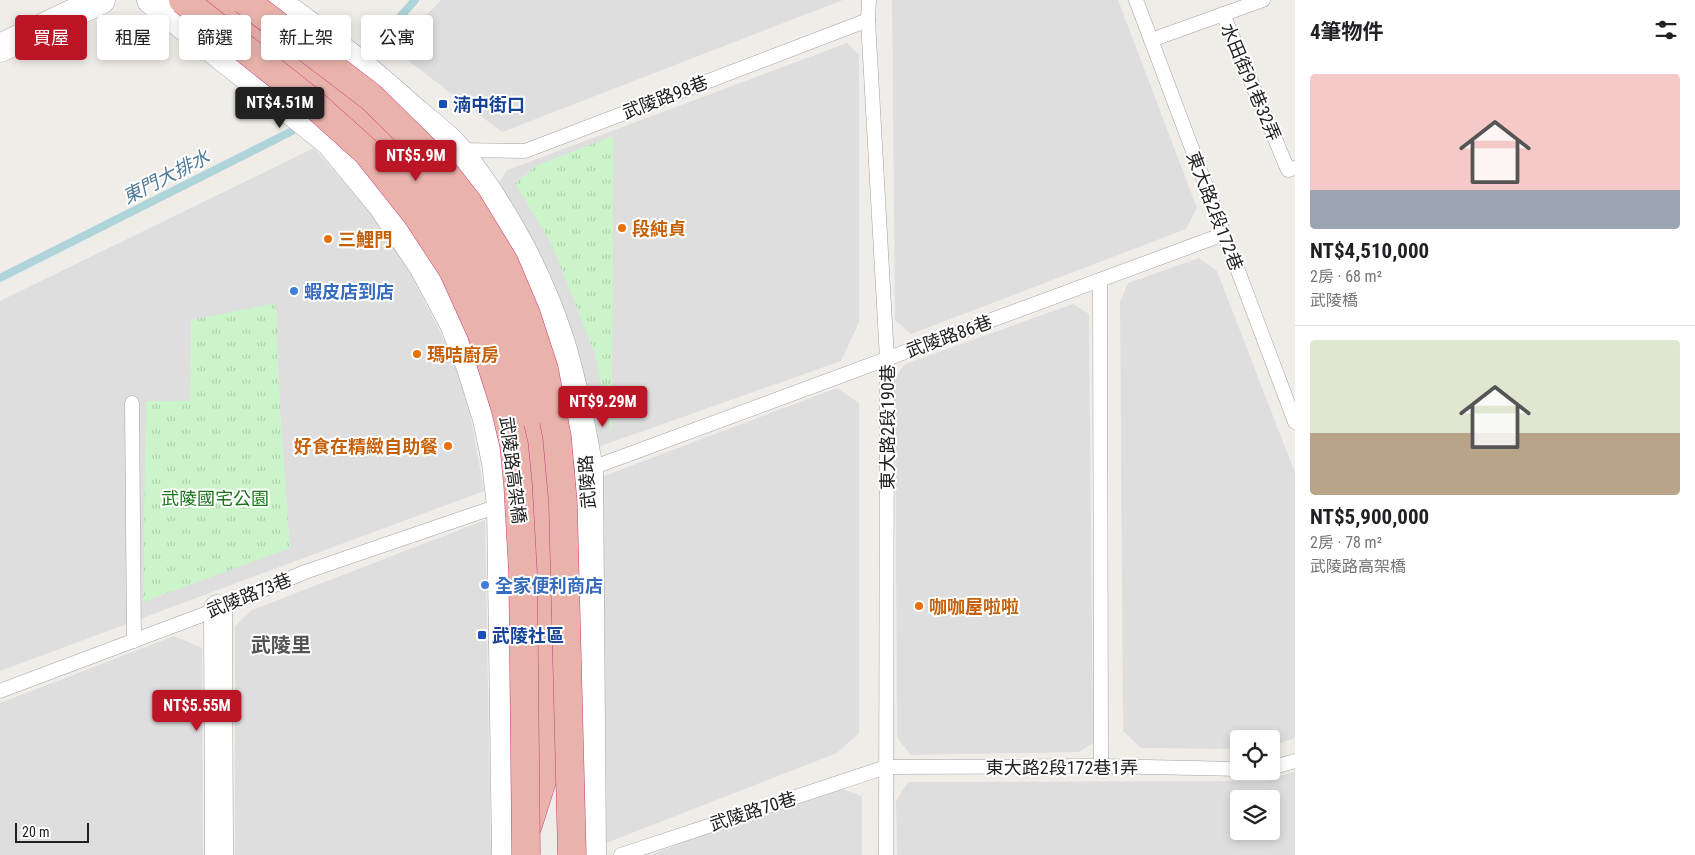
<!DOCTYPE html>
<html lang="zh-TW">
<head>
<meta charset="utf-8">
<style>
  :root { --surface:#fff; --page:#f6f6f6; --text:#202124; --muted:#757577; --line:#e0e0e0; --accent:#bc1626 }
  body { margin:0; font-family:"Roboto Condensed","Noto Sans TC",sans-serif; background:var(--page); color:var(--text); height:100vh; display:flex; flex-direction:column; font-size:19px; white-space:nowrap }
  * { box-sizing:border-box; margin:0 }
  p { font-size:16px; color:var(--muted) }
  .icon { flex:none; width:28px; height:28px; fill:none; stroke:currentColor; stroke-width:2; stroke-linecap:round; stroke-linejoin:round }
  .map { position:relative; flex:1; overflow:hidden }
  .details { display:flex; flex-direction:column; background:var(--surface); width:400px }
  .details>* { flex:none }
  .hud { position:absolute; left:15px; top:15px; width:475px; height:45px; display:flex; gap:10px }
  .buttons { position:absolute; left:1230px; top:730px; display:grid; gap:10px }
  .buttons a { display:grid; place-items:center; width:50px; height:50px; border-radius:5px; background:var(--surface); box-shadow:0 2px 8px #0003; font-size:25px }
  .scale { position:absolute; left:15px; bottom:12px; width:74px; box-sizing:border-box; padding-left:5px; border:2px solid #212121; border-top:0; font-size:14px; line-height:18px; white-space:nowrap; color:#212121; -webkit-text-stroke:4px #fff; paint-order:stroke }
  .price { position:absolute; translate:-50% -42px; padding:0 11px; border-radius:5px; background:var(--accent); color:#fff; font-size:16px; line-height:32px; filter:drop-shadow(0 1px 2px #0008) }
  .price::after { content:''; position:absolute; left:50%; top:30px; width:15px; height:11px; margin-left:-8px; background:inherit; clip-path:polygon(0 0,100% 0,50% 100%) }
  .price.selected { background:#222; color:#fff }
  ul { padding:0; list-style:none }
  li { display:grid; align-content:center; gap:10px; height:265px; padding:0 15px }
  li+li { border-top:1px solid var(--line) }
  li span { display:grid; place-items:center; height:155px; border-radius:5px; color:#555 }
  li>.icon { margin-inline-start:auto }
  span .icon { width:90px; height:90px; fill:#fffc; stroke-width:1 }
  li b { font-size:21px }
  h2 { display:flex; justify-content:space-between; align-items:center; height:60px; padding:0 15px; font-size:21px }
  .tag { padding:0 18px; border-radius:5px; background:var(--surface); box-shadow:0 2px 8px #0003; font-size:18px; line-height:45px }
  .tag.selected { background:var(--accent); color:#fff }
  main { display:flex; flex:1; min-height:0 }
  .map>svg:first-child { display:block }
  .residential { fill:#dfdede; fill-rule:evenodd }
  .park { fill:url(#park-tufts) }
  .lines { fill:none; stroke-linecap:round; stroke-linejoin:round }
  .stream { stroke:#aed3d9; stroke-width:8 }
  .service-casing { stroke:#a2a2a2; stroke-width:15 }
  .minor-casing { stroke:#a2a2a2; stroke-width:29 }
  .tertiary-casing { stroke:#a2a2a2; stroke-width:29 }
  .trunk-casing { stroke:#c93b79; stroke-width:29 }
  .service { stroke:#fff; stroke-width:14 }
  .minor { stroke:#fff; stroke-width:28 }
  .tertiary { stroke:#fff; stroke-width:28 }
  .trunk { stroke:#e9b3ac; stroke-width:28 }
  .trunk-bridge-casing { stroke:#c93b79; stroke-width:29; stroke-linecap:butt }
  .trunk-bridge { stroke:#e9b3ac; stroke-width:28 }
  .transit-dot { fill:#1a4fb4; stroke:#fff; stroke-width:2 }
  .food-dot { fill:#e8710a; stroke:#fff; stroke-width:2 }
  .shop-dot { fill:#3f7fe0; stroke:#fff; stroke-width:2 }
  .labels { text-anchor:middle; dominant-baseline:central; stroke-width:4; stroke-linejoin:round; paint-order:stroke }
  .street-label { font-size:18px; fill:#212121; stroke:#fff }
  .transit-label { font-size:18px; font-weight:bold; fill:#164399; stroke:#fff; text-anchor:start }
  .food-label { font-size:18px; font-weight:bold; fill:#c56008; stroke:#fff; text-anchor:start }
  .shop-label { font-size:18px; font-weight:bold; fill:#366cbe; stroke:#fff; text-anchor:start }
  .park-label { font-size:18px; fill:#197618; stroke:#fff }
  .water-label { font-size:19px; font-style:italic; fill:#4f7b98; stroke:#fff }
  .quarter-label { font-size:20px; font-weight:bold; fill:#545454; stroke:#fff }
</style>
</head>
<body>
<main>
<div class="map">
<svg width="1295" height="855" viewBox="0 0 1295 855">
  <defs>
    <pattern id="park-tufts" width="24" height="20" patternUnits="userSpaceOnUse" patternTransform="scale(1.25)"><rect width="24" height="20" fill="#ccf4cb"/><path d="M3 7l-1-3M5 7V3M7 7l1-3M15 17l-1-3M17 17v-4M19 17l1-3" fill="none" stroke="#afd1ae"/></pattern>
  </defs>
  <rect width="100%" height="100%" fill="#f0ede9"/>
  <!-- residential -->
  <g class="residential">
    <polygon points="441,0 843,0 502,132 393,49"/>
    <polygon points="892,0 1118,0 1197,208 1186,229 911,334 895,320"/>
    <polygon points="847,43 859,55 859,322 841,361 595,448 497,186 507,170"/>
    <polygon points="314,148 393,239 464,379 484,491 0,671 0,301"/>
    <polygon points="1199,258 1217,271 1295,473 1295,738 1271,746 1271,739 1239,739 1239,749 1141,748 1123,731 1120,302 1128,283"/>
    <polygon points="1073,304 1089,314 1093,743 1079,752 911,755 897,738 895,378 905,364"/>
    <polygon points="837,388 859,403 859,733 837,753 601,845 601,477"/>
    <polygon points="485,520 491,855 235,855 235,626 252,610"/>
    <polygon points="174,636 202,648 203,855 0,855 0,703"/>
    <path d="M 1295,771 L 1295,855 L 897,855 L 896,801 L 908,782 L 1266,781 ZM 1239,799 L 1271,799 L 1271,831 L 1239,831 Z"/>
    <polygon points="834,786 862,796 862,855 650,855"/>
  </g>
  <!-- park -->
  <g class="park">
    <polygon points="613,136 612,435 594,351 552,245 515,183 538,165"/>
    <polygon points="276,303 280,408 290,548 143,602 146,401 190,401 191,320"/>
  </g>
  <g class="lines">
    <!-- stream -->
    <g class="stream">
      <polyline points="362,60 415,0"/>
      <polyline points="0,278 302,126"/>
    </g>
    <!-- service casing -->
    <g class="service-casing">
      <g id="service">
        <polyline points="869,0 868,20 887,359 886,855"/>
        <polyline points="1136,0 1295,422"/>
        <polyline points="1223,14 1288,170 1295,168"/>
        <polyline points="1151,40 1263,0"/>
        <polyline points="457,150 525,151 868,20"/>
        <polyline points="1100,280 1101,766"/>
        <polyline points="132,403 134,641"/>
        <polyline points="589,469 1224,234"/>
        <polyline points="0,691 218,609 305,572 501,505"/>
        <polyline points="1271,768 1295,761"/>
        <polyline points="621,855 886,767 1101,766 1239,769"/>
      </g>
    </g>
    <!-- minor casing -->
    <g class="minor-casing">
      <g id="minor">
        <polyline points="0,48 101,0"/>
        <polyline points="218,609 219,855"/>
      </g>
    </g>
    <!-- tertiary casing -->
    <g class="tertiary-casing">
      <g id="tertiary">
        <polyline points="151,0 330,142 382,205 423,266 454,324 471,368 487,419 496,463 501,505 506,855"/>
        <path d="M 274,0 C 324,35 371,72 416,113 C 430,125 447,137 458,151 C 502,206 538,273 560,340 C 573,382 581,425 589,469 L 592,855"/>
      </g>
    </g>
    <!-- trunk casing -->
    <g class="trunk-casing">
      <g id="trunk">
        <polyline points="210,0 366,119 400,153"/>
        <polyline points="528,825 546,768 545,580 542,494 538,452 530,413"/>
      </g>
    </g>
    <!-- service -->
    <use href="#service" class="service"/>
    <!-- minor -->
    <use href="#minor" class="minor"/>
    <!-- tertiary -->
    <use href="#tertiary" class="tertiary"/>
    <!-- trunk -->
    <use href="#trunk" class="trunk"/>
    <!-- trunk-bridge casing -->
    <g class="trunk-bridge-casing">
      <g id="trunk-bridge">
        <polyline points="183,0 308,99 367,152 417,215 453,270 481,332 505,407 514,445 518,485 523,574 526,855"/>
        <polyline points="244,0 371,97 432,157 468,203 504,262 526,314 544,369 557,437 563,503 572,855"/>
        <path d="M 400,153 C 434,199 470,245 492,298 C 508,335 519,374 530,413"/>
      </g>
    </g>
    <!-- trunk-bridge -->
    <use href="#trunk-bridge" class="trunk-bridge"/>
  </g>
  <!-- markers -->
  <g class="transit-dot">
    <rect x="438" y="99" width="10" height="10" rx="2.5"/>
    <rect x="477" y="630" width="10" height="10" rx="2.5"/>
  </g>
  <g class="food-dot">
    <circle cx="622" cy="228" r="5"/>
    <circle cx="328" cy="239" r="5"/>
    <circle cx="417" cy="354" r="5"/>
    <circle cx="448" cy="446" r="5"/>
    <circle cx="919" cy="606" r="5"/>
  </g>
  <g class="shop-dot">
    <circle cx="294" cy="291" r="5"/>
    <circle cx="485" cy="585" r="5"/>
  </g>
  <g class="labels">
    <!-- street labels -->
    <g class="street-label">
      <text transform="translate(1251 82) rotate(67)">水田街91巷32弄</text>
      <text transform="translate(665 97) rotate(-21)">武陵路98巷</text>
      <text transform="translate(1215 211) rotate(69)">東大路2段172巷</text>
      <text transform="translate(949 336) rotate(-20)">武陵路86巷</text>
      <text transform="translate(887 427) rotate(-90)">東大路2段190巷</text>
      <text transform="translate(513 470) rotate(83)">武陵路高架橋</text>
      <text transform="translate(587 482) rotate(-94)">武陵路</text>
      <text transform="translate(249 595) rotate(-22)">武陵路73巷</text>
      <text x="1062" y="767">東大路2段172巷1弄</text>
      <text transform="translate(753 811) rotate(-18)">武陵路70巷</text>
    </g>
    <!-- transit labels -->
    <g class="transit-label">
      <text x="453" y="104">湳中街口</text>
      <text x="492" y="635">武陵社區</text>
    </g>
    <!-- food labels -->
    <g class="food-label">
      <text x="632" y="228">段純貞</text>
      <text x="338" y="239">三鯉門</text>
      <text x="427" y="354">瑪咭廚房</text>
      <text x="438" y="446" text-anchor="end">好食在精緻自助餐</text>
      <text x="929" y="606">咖咖屋啦啦</text>
    </g>
    <!-- shop labels -->
    <g class="shop-label">
      <text x="304" y="291">蝦皮店到店</text>
      <text x="495" y="585">全家便利商店</text>
    </g>
    <!-- park labels -->
    <g class="park-label">
      <text x="215" y="498">武陵國宅公園</text>
    </g>
    <!-- water labels -->
    <g class="water-label">
      <text transform="translate(166 177) rotate(-27)">東門大排水</text>
    </g>
    <!-- quarter labels -->
    <g class="quarter-label">
      <text x="281" y="645">武陵里</text>
    </g>
  </g>
</svg>
<div class="buttons">
<a><svg class="icon" aria-label="locate" viewBox="0 0 24 24"><circle cx="12" cy="12" r="6"/><path d="M12 2v4M12 18v4M2 12h4M18 12h4"/></svg></a>
<a><svg class="icon" aria-label="layers" viewBox="0 0 24 24"><path d="M12 4l9 5-9 5-9-5zM3 14l9 5 9-5"/></svg></a>
</div>
<div class="scale">20 m</div>
<b class="price selected" style="left:280px;top:129px">NT$4.51M</b>
<b class="price" style="left:416px;top:182px">NT$5.9M</b>
<b class="price" style="left:603px;top:428px">NT$9.29M</b>
<b class="price" style="left:197px;top:732px">NT$5.55M</b>
<div class="hud">
<a class="tag selected">買屋</a>
<a class="tag">租屋</a>
<a class="tag">篩選</a>
<a class="tag">新上架</a>
<a class="tag">公寓</a>
</div>
</div>
<section class="details">
<h2>4筆物件<svg class="icon" aria-label="filters" viewBox="0 0 24 24"><path d="M4 7h16M4 17h16"/><circle cx="9" cy="7" r="2"/><circle cx="15" cy="17" r="2"/></svg></h2>
<ul>
<li><span style="background:linear-gradient(#f6c9c9 75%,#9aa5b1 0)"><svg class="icon" aria-label="home" viewBox="0 0 24 24"><path d="M3 11l9-7 9 7M6 9v11h12V9"/></svg></span><div><b>NT$4,510,000</b><p>2房 · 68 m²</p><p>武陵橋</p></div></li>
<li><span style="background:linear-gradient(#dfe7d0 60%,#b9a48a 0)"><svg class="icon" aria-label="home" viewBox="0 0 24 24"><path d="M3 11l9-7 9 7M6 9v11h12V9"/></svg></span><div><b>NT$5,900,000</b><p>2房 · 78 m²</p><p>武陵路高架橋</p></div></li>
</ul>
</section>
</main>
</body>
</html>
